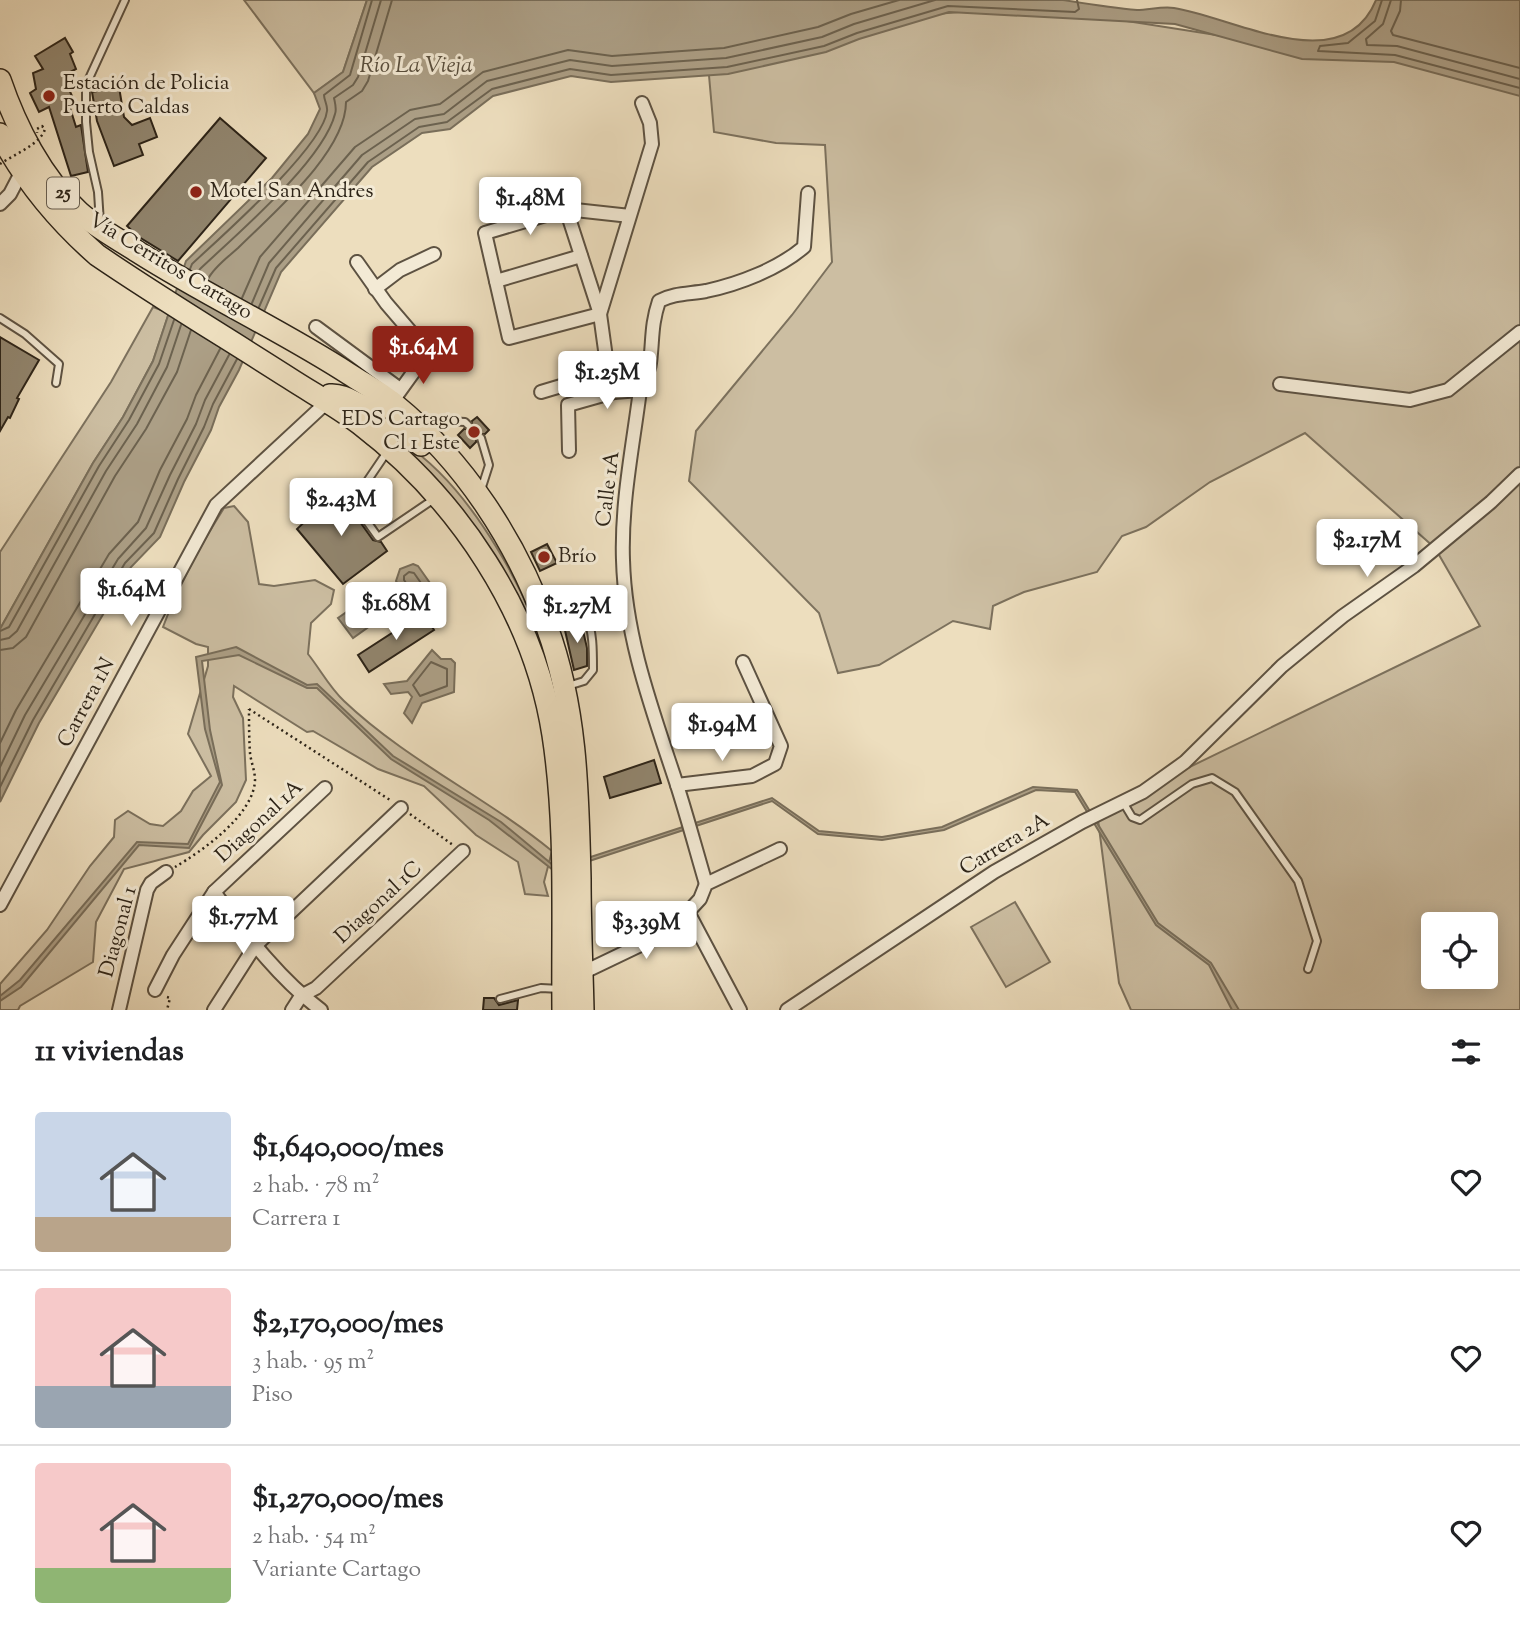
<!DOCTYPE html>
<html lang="es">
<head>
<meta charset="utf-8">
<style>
  :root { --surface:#fff; --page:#f2f2f2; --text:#202124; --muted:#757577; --line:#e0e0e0; --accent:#8f2418 }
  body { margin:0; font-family:"Sorts Mill Goudy",serif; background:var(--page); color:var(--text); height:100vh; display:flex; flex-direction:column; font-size:26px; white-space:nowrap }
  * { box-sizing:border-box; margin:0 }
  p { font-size:23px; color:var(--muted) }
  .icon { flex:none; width:38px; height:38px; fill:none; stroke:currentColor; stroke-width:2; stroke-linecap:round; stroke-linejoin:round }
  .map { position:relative; height:1010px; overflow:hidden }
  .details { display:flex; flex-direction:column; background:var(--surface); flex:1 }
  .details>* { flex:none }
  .tools { position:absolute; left:1421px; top:912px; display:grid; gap:14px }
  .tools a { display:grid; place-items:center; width:77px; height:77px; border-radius:7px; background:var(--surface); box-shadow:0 4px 18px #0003; font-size:35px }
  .price { position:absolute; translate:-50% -60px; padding:0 16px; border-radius:7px; background:#fff; color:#222; font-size:23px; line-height:46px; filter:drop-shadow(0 2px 4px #0008) }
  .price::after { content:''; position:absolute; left:50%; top:42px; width:21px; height:16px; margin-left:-10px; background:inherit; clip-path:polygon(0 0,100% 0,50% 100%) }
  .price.on { background:var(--accent); color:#fff }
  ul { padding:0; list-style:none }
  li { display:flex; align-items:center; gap:21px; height:175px; padding:0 35px }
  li+li { border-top:2px solid var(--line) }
  li span { display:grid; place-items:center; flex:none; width:196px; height:140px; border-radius:7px; color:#555 }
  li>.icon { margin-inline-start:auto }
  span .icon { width:84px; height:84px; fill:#fffc; stroke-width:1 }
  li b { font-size:30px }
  h2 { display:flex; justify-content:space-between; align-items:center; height:84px; padding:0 35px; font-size:30px }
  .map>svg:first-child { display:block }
  .green { fill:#ccbea2; stroke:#7c715d; stroke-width:2; fill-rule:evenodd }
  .water { fill:#ac9f86; stroke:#796e5a; stroke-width:2 }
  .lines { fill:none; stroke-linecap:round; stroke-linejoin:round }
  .shore { stroke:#6c624f; stroke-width:2 }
  .building { fill:#91856e; stroke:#2d2418; stroke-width:2 }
  .service-casing { stroke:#5d5242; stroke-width:10 }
  .minor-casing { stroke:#5d5242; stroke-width:16 }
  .trunk-casing { stroke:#2d2418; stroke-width:24 }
  .path { stroke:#2d2418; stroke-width:2.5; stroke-dasharray:2 3.5; stroke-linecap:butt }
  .service { stroke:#f3ead5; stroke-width:6 }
  .minor { stroke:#f3ead5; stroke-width:12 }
  .trunk { stroke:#eddebe; stroke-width:21 }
  .path-bridge { stroke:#2d2418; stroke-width:2.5; stroke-dasharray:2 3.5; stroke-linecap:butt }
  .poi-dot { fill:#8f2418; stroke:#f3ead5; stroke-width:2.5 }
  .labels { text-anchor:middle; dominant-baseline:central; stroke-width:6; stroke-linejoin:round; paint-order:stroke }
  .shield { fill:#f3ead5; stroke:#685f51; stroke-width:2 }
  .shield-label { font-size:19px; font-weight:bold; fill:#2d2418 }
  .poi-label { font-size:21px; fill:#2d2418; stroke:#f3ead5; text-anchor:start }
  .street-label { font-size:21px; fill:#2d2418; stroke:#f3ead5 }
  .water-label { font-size:23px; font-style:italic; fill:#594f3e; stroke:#f3ead5 }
</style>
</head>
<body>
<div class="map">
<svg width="1520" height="1010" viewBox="0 0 1520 1010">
  <rect width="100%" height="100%" fill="#eddebe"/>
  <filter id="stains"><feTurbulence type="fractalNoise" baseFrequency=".00286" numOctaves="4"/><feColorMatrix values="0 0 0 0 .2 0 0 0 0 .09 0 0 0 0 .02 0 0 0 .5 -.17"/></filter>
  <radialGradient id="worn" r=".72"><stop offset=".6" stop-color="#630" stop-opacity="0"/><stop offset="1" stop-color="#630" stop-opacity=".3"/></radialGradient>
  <!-- green -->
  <g class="green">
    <polygon points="244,0 367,0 343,72 314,93"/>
    <path d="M 1031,6 L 1299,48 L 1520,72 L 1520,1010 L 1131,1010 L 1119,983 L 1097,812 L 1480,626 L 1435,548 L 1305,433 L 1210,482 L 1146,527 L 1122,536 L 1097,572 L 1024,592 L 993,606 L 990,629 L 953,621 L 879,665 L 838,673 L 819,613 L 689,481 L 696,431 L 792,315 L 832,262 L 825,145 L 776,143 L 714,132 L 708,64 L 889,18 ZM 1433,924 L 1486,924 L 1486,976 L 1433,976 Z"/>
    <polygon points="153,307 169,313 153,361 123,417 93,463 0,629 0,552 111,382"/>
    <path d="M 405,444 C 472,488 535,601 553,679 C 557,692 557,707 558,721 C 562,749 565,778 568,806 L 514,592 C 486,537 444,495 402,449 Z"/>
    <path d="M 234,506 L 248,522 L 259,584 L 274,586 L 315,580 L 334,590 L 331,604 L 311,623 L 308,654 C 320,669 330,688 344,701 C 406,760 486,797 552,851 L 544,882 L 548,896 L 525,894 L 518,862 L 476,835 L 424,786 L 378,769 L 313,731 L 307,732 L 234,686 L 233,697 L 243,718 L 246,780 L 236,802 L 203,835 L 189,852 L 124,869 L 96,922 L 93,962 L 20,1006 L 18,1010 L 0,1010 L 0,984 L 47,930 L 90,866 L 114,837 L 115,820 L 128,811 L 150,824 L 163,826 L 181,811 L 193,791 L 211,776 L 188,734 L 208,666 L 208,647 L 196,644 L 163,627 C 179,584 200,546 224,508 Z"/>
    <polygon points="1015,902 1050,962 1006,987 971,927"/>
  </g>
  <!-- water -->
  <g class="water">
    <path d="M 367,0 L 1063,0 C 1088,4 1112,8 1137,10 C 1149,10 1162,6 1174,8 C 1233,17 1343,81 1376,0 L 1520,0 L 1520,96 L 1394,62 L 1302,59 L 1175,24 L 949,12 L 859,39 L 826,52 L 728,74 L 611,82 L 571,76 L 493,96 L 450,129 L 422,133 L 372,167 L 281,272 L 239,370 L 219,407 L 211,430 L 184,482 L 160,537 L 131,567 L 39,723 L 0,802 L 0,629 L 93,463 L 123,417 L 153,361 L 186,261 L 272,178 L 308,134 L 320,109 L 314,93 L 343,72 Z"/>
    <polygon points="413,564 418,566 437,593 436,604 429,611 415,609 396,581 400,569"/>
    <polygon points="381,588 395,608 353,638 338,618"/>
    <polygon points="236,647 307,685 317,684 393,756 501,822 554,866 563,866 772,798 819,831 882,837 942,827 1033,787 1077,790 1158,923 1211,963 1239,1010 1232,1010 1209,965 1156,925 1075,792 1036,790 944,830 882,840 818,834 772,801 562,870 553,870 489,820 391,759 317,688 307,688 239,655 202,661 210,730 222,785 189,848 139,845 21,987 0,1001 0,996 20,980 137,842 188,844 220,782 205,729 196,657"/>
    <polygon points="432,650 441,659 451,659 455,663 454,692 422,703 412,723 404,713 412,697 408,692 391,694 384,684 407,681"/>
  </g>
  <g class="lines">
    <!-- shore -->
    <g class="shore">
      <polyline points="1382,0 1375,21 1348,43 1320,46 1318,51 1395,55 1520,88"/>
      <polyline points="1391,0 1383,24 1366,39 1367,45 1397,46 1520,79"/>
      <polyline points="1401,0 1400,11 1391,31 1393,35 1520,68"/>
      <path d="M 190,269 L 192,264 C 222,236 323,147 327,111 C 328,106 324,100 324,95 L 350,75 L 372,0"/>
      <path d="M 198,274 L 200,269 C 237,234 323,161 335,114 C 337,109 335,103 334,98 L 353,85 L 358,77 L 381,0"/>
      <path d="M 208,279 C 214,267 228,257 238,248 C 272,214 346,152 346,102 L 362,91 L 368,81 L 392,0"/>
      <polyline points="242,298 260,257 355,147 410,110 440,104 483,72 568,50 612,56 724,48 818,27 851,14 899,0"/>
      <polyline points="252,303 269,263 362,155 415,119 444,114 487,81 570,60 612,66 726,58 822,37 854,24 935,0"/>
      <polyline points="259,307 276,268 368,162 419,127 447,122 492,89 570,69 611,75 727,67 824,46 857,33 948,6 1075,12 1079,9 1077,0"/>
      <polygon points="409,572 414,573 430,596 428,603 420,603 404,580 404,576"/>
      <polygon points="377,599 382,600 383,608 357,626 353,626 351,618"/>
      <polyline points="0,631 9,627 99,466 129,420 159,364 174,320"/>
      <polyline points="0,640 9,638 17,631 106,471 137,424 167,367 181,325"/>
      <polyline points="0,650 13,648 26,637 115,476 146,429 177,372 191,330"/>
      <polygon points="431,662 447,669 447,686 420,696 413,685"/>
      <polyline points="0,743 16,710 109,554 138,522 160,470 187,419 196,395 220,349"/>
      <polyline points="0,767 25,715 118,559 146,528 170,475 196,424 205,400 229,355"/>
      <polyline points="0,787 33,720 125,563 154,533 178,479 204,427 213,404 237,359"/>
    </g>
  </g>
  <!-- building -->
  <g class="building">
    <polygon points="65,38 73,52 70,54 76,69 63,76 72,96 67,98 76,127 81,125 88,172 71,176 49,107 39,112 30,93 36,89 33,73 43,69 35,56"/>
    <polygon points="119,87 124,117 132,125 150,118 157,137 139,144 143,155 114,166 97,121 92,92"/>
    <polygon points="220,118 266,158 178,261 139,237 127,226"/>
    <polygon points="0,337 39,360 17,398 19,399 10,418 8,417 0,431"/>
    <polygon points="477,417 489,430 485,434 477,434 476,442 470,448 458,435 464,429 471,429 472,421"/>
    <polygon points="340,488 348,499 348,505 373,540 381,542 387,551 343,584 297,529"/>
    <polygon points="547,544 557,563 540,571 531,552"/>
    <polygon points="423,613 434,630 369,672 358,655"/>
    <polygon points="581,622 587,648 587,666 574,670 564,626"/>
    <polygon points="654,760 661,783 610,798 604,777"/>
    <polygon points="484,998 494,998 499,1005 518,1000 517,1010 483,1010"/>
  </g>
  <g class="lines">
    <!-- service casing -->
    <g class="service-casing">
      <g id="service">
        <polyline points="100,223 98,192 89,152 86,122 86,85 125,0"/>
        <polyline points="0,318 25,334 59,364 56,383"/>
        <polyline points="428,429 447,421 465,422 468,425"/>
        <polyline points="481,438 489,465 481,490"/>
        <polyline points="387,452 353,502 378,537 434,499"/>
        <path d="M 542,598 C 593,597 593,628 593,670 L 584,681 L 568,686"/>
        <polyline points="1123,802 1132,817 1140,820 1192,784 1212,778 1235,792 1298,881 1317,941 1308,969"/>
        <polyline points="500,999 541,988 560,989"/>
      </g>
    </g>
    <!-- minor casing -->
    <g class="minor-casing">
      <g id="minor">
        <polyline points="0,204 10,194 22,171"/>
        <polyline points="566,209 600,314 608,372 614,392"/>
        <polyline points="630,216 566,209 485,233 509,338 600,314 652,144 650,123 642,103"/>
        <polyline points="357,262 386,303 428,352 392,402"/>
        <polyline points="496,281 581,256"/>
        <polyline points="375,289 400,270 434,254"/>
        <polyline points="316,327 400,389"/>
        <polyline points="1280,384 1410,400 1448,390 1520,332"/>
        <polyline points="541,392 608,372"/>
        <polyline points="569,451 568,405 614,392 640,390"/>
        <polyline points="677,785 752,776 775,764 781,746 743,662"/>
        <path d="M 706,884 C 696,850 687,816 676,782 C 652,709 625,637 623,560 C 621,503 633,446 640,390 C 642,380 649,374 650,363 C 653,339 651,325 659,301 C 674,293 689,294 706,291 C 739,284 778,269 804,247 L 808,193"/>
        <path d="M 214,892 C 246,934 278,978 321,1010"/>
        <polyline points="0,905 216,505 327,402"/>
        <polyline points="688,912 740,1010"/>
        <polyline points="582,973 655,938 688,912 700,899 706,884 780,849"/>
        <polyline points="155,990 173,955 214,892 325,788"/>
        <polyline points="119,1010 147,890 151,883 166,872"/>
        <polyline points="214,1010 255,946 401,808"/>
        <polyline points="292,1010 301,996 316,988 463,851"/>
        <polyline points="787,1010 994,872 1082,822 1143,792 1185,762 1282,666 1343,616 1414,566 1491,502 1520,474"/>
      </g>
    </g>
    <!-- trunk casing -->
    <g class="trunk-casing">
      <g id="trunk">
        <path d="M 0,80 C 16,127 42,178 79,212 C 97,228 118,239 138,252 C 207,296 281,330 349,374 C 364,384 380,392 394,404 C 464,461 517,542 547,627 C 577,709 578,793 580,879 C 580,923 582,966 583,1010"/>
        <path d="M 0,134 C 25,181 57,220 97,255 C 160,298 225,337 289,378 C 312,393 338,407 360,424 C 458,499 534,612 553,735 C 567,826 562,919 563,1010"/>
        <path d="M 330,395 C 353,393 369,422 392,402"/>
        <path d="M 374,435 C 393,421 406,431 421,445"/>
      </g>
    </g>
    <!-- path -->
    <g class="path">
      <polyline points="249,709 390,800"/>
      <polyline points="410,814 453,845"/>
      <path d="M 175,867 C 202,851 254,815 255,780 C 255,771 251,762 250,753 C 249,738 249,723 249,709"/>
      <polyline points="167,997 170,998 167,1010"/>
    </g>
    <!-- service -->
    <use href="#service" class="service"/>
    <!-- minor -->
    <use href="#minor" class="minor"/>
    <!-- trunk -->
    <use href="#trunk" class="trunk"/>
    <!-- path-bridge -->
    <path class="path-bridge" d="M 0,164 C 13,155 41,144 45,129 L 42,126 L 37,129 L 37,133"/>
  </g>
  <!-- markers -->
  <g class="poi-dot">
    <circle cx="49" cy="96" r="7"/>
    <circle cx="196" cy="192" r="7"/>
    <circle cx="474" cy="432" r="7"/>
    <circle cx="544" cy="557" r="7"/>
  </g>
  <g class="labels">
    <!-- shield labels -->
    <rect class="shield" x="47" y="177.5" width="32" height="31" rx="5"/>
    <g class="shield-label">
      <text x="63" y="193">25</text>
    </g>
    <!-- poi labels -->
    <g class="poi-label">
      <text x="63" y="84">Estación de Policia<tspan x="63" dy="24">Puerto Caldas</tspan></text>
      <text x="210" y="192">Motel San Andres</text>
      <text x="460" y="420" text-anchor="end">EDS Cartago<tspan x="460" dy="24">Cl 1 Este</tspan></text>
      <text x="558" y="557">Brío</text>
    </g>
    <!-- street labels -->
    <g class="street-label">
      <text transform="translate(170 267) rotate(31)">Vía Cerritos Cartago</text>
      <text transform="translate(609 489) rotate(-83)">Calle 1A</text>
      <text transform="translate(87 703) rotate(-62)">Carrera 1N</text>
      <text transform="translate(260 822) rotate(-43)">Diagonal 1A</text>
      <text transform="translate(1005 845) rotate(-31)">Carrera 2A</text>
      <text transform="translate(379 903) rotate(-43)">Diagonal 1C</text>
      <text transform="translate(119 932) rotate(-75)">Diagonal 1</text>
    </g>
    <!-- water labels -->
    <g class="water-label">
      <text x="416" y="66">Río La Vieja</text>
    </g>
  </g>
  <rect width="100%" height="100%" filter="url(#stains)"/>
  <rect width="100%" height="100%" fill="url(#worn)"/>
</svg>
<div class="tools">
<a><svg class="icon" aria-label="locate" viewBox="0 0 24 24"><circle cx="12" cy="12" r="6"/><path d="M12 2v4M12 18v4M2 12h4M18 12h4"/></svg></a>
</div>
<b class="price" style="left:530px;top:237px">$1.48M</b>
<b class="price on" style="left:423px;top:386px">$1.64M</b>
<b class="price" style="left:607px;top:411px">$1.25M</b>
<b class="price" style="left:341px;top:538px">$2.43M</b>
<b class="price" style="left:1367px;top:579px">$2.17M</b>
<b class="price" style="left:131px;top:628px">$1.64M</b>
<b class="price" style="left:396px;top:642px">$1.68M</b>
<b class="price" style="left:577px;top:645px">$1.27M</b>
<b class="price" style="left:722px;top:763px">$1.94M</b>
<b class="price" style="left:243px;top:956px">$1.77M</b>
<b class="price" style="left:646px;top:961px">$3.39M</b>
</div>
<section class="details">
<h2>11 viviendas<svg class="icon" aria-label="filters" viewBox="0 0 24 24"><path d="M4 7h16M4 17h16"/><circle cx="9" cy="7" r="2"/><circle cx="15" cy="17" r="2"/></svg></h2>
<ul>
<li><span style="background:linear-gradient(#c9d6e8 75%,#b9a48a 0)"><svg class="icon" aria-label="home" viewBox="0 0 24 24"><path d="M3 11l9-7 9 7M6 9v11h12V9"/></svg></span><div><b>$1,640,000/mes</b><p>2 hab. · 78 m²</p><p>Carrera 1</p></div><svg class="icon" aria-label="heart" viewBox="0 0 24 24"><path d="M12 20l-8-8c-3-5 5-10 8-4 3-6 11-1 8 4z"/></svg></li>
<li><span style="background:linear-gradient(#f6c9c9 70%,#9aa5b1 0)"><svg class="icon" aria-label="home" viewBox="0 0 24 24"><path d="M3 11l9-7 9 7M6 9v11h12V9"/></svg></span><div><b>$2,170,000/mes</b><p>3 hab. · 95 m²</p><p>Piso</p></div><svg class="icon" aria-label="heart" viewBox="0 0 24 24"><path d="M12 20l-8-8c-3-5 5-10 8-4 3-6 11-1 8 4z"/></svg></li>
<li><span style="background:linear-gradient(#f6c9c9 75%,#8fb573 0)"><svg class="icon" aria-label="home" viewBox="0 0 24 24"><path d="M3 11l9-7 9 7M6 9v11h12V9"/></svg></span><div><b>$1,270,000/mes</b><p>2 hab. · 54 m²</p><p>Variante Cartago</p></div><svg class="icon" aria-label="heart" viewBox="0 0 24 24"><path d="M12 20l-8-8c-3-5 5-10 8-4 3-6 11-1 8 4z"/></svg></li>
</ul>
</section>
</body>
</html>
